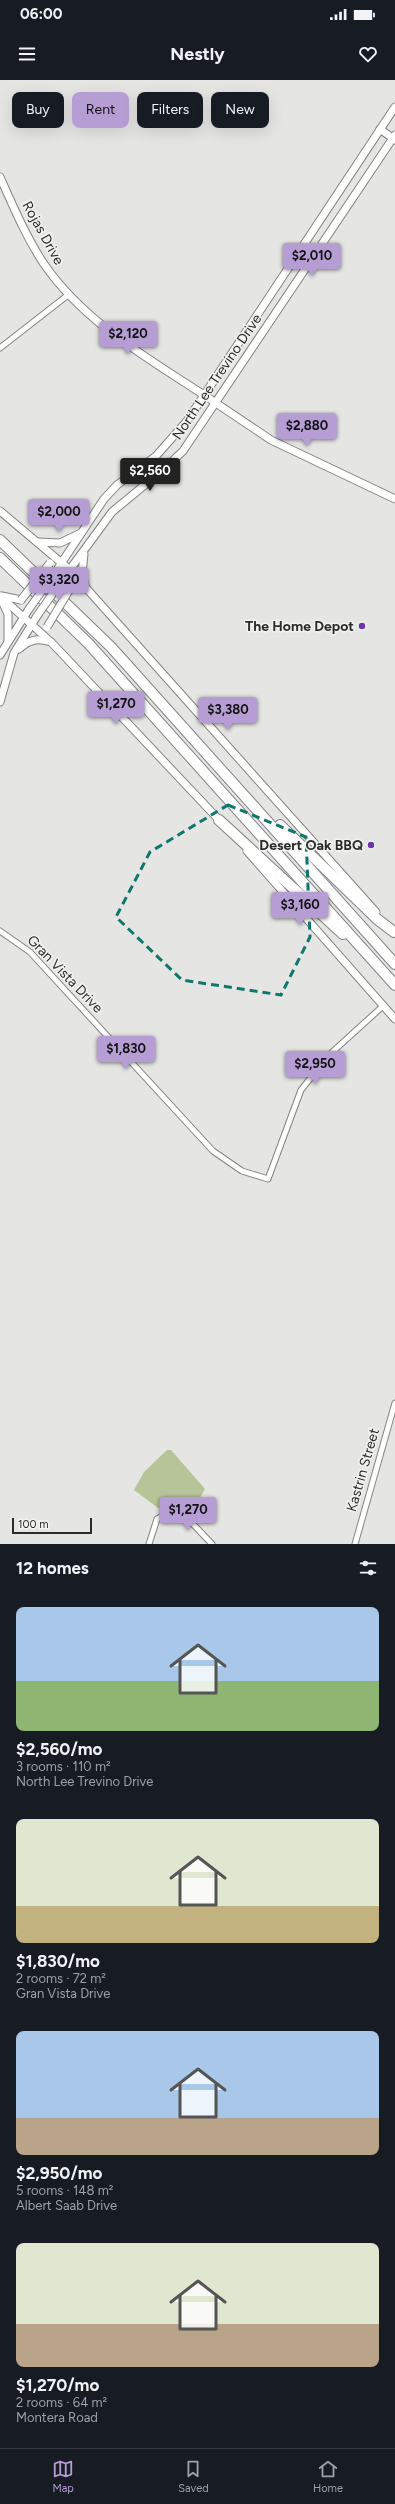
<!DOCTYPE html>
<html lang="en">
<head>
<meta charset="utf-8">
<style>
  :root { --surface:#171b24; --page:#20242c; --text:#f1f3f6; --muted:#9ea1a6; --line:#363941; --accent:#b69ed5 }
  body { margin:0; font-family:Figtree,sans-serif; background:var(--page); color:var(--text); height:100vh; display:flex; flex-direction:column; font-size:15px; white-space:nowrap }
  * { box-sizing:border-box; margin:0 }
  p { font-size:13px; color:var(--muted) }
  .icon { flex:none; width:22px; height:22px; fill:none; stroke:currentColor; stroke-width:2; stroke-linecap:round; stroke-linejoin:round }
  .map { position:relative; height:1464px; overflow:hidden }
  .drawer { display:flex; flex-direction:column; background:var(--surface); flex:1 }
  .drawer>* { flex:none }
  .top-card { position:absolute; left:12px; top:12px; width:371px; height:36px; display:flex; gap:8px }
  .scale { position:absolute; left:12px; bottom:10px; width:80px; box-sizing:border-box; padding-left:4px; border:2px solid #2a2b2a; border-top:0; font-size:11px; line-height:14px; white-space:nowrap; color:#2a2b2a; -webkit-text-stroke:3px #f2f3f0; paint-order:stroke }
  .price { position:absolute; translate:-50% -34px; padding:0 9px; border-radius:4px; background:var(--accent); color:#111; font-size:13px; line-height:26px; filter:drop-shadow(0 1px 2px #0008) }
  .price::after { content:''; position:absolute; left:50%; top:24px; width:12px; height:9px; margin-left:-6px; background:inherit; clip-path:polygon(0 0,100% 0,50% 100%) }
  .price.on { background:#222; color:#fff }
  ul { padding:0; list-style:none }
  li { display:grid; align-content:center; gap:8px; height:212px; padding:0 16px }
  li span { display:grid; place-items:center; height:124px; border-radius:8px; color:#555 }
  li>.icon { margin-inline-start:auto }
  span .icon { width:72px; height:72px; fill:#fffc; stroke-width:1 }
  li b { font-size:17px }
  h2 { display:flex; justify-content:space-between; align-items:center; height:48px; padding:0 16px; font-size:17px }
  .pill { padding:0 14px; border-radius:8px; background:var(--surface); box-shadow:0 4px 16px #0002; font-size:14px; line-height:36px }
  .pill.on { background:var(--accent); color:#111 }
  .status { display:flex; justify-content:space-between; align-items:center; height:28px; padding:0 20px; background:var(--surface); direction:ltr }
  .status svg { height:11px; fill:currentColor }
  header { display:flex; justify-content:space-between; align-items:center; height:52px; padding:0 16px; background:var(--surface); font-size:18px; font-weight:700 }
  .tabs { display:flex; justify-content:space-around; align-items:center; height:56px; border-top:1px solid var(--line); background:var(--surface); font-size:11px; color:var(--muted) }
  .tabs a { display:grid; justify-items:center; gap:2px }
  .tabs .on { color:var(--accent) }
  .map>svg:first-child { display:block }
  .green { fill:#b6c498 }
  .lines { fill:none; stroke-linecap:round; stroke-linejoin:round }
  .minor-casing { stroke:#838481; stroke-width:7 }
  .tertiary-casing { stroke:#838481; stroke-width:9 }
  .secondary-casing { stroke:#838481; stroke-width:9 }
  .motorway-casing { stroke:#838481; stroke-width:12 }
  .minor { stroke:#fff; stroke-width:5 }
  .tertiary { stroke:#fff; stroke-width:7 }
  .secondary { stroke:#fff; stroke-width:7 }
  .motorway { stroke:#fff; stroke-width:10 }
  .secondary-bridge-casing { stroke:#838481; stroke-width:9; stroke-linecap:butt }
  .secondary-bridge { stroke:#fff; stroke-width:7 }
  .marked { fill:none; stroke:#0f766e; stroke-width:3; stroke-dasharray:8 5; stroke-linejoin:round }
  .poi-dot { fill:#6e36ac; stroke:#f2f3f0; stroke-width:1.5 }
  .labels { text-anchor:middle; dominant-baseline:central; stroke-width:3; stroke-linejoin:round; paint-order:stroke }
  .street-label { font-size:14px; fill:#2a2b2a; stroke:#f2f3f0 }
  .poi-label { font-size:14px; font-weight:bold; fill:#2a2b2a; stroke:#f2f3f0; text-anchor:end }
</style>
</head>
<body>
<div class="status"><b>06:00</b><svg viewBox="0 0 49 12"><path d="M0 12V9h3v3zM5 12V6h3v6zM10 12V3h3v9zM15 12V0h3v12zM26 1h20v11H26zM47 4h2v5h-2z"/></svg></div>
<header><svg class="icon" aria-label="menu" viewBox="0 0 24 24"><path d="M4 6h16M4 12h16M4 18h16"/></svg>Nestly<svg class="icon" aria-label="heart" viewBox="0 0 24 24"><path d="M12 20l-8-8c-3-5 5-10 8-4 3-6 11-1 8 4z"/></svg></header>
<div class="map">
<svg width="395" height="1464" viewBox="0 0 395 1464">
  <rect width="100%" height="100%" fill="#e5e6e3"/>
  <!-- green -->
  <polygon class="green" points="167,1370 171,1370 205,1409 189,1436 170,1426 158,1428 134,1410 144,1392"/>
  <g class="lines">
    <!-- minor casing -->
    <g class="minor-casing">
      <g id="minor">
        <polyline points="0,268 68,215"/>
        <polyline points="0,851 30,872 213,1071 242,1091 268,1099 301,1010 329,975 383,926"/>
        <polyline points="149,1464 157,1439 167,1434 191,1442 212,1464"/>
        <polyline points="355,1464 395,1323"/>
      </g>
    </g>
    <!-- tertiary casing -->
    <g class="tertiary-casing">
      <g id="tertiary">
        <polyline points="380,49 395,60"/>
        <path d="M 0,97 C 13,126 26,157 44,184 C 84,242 146,277 204,315"/>
      </g>
    </g>
    <!-- secondary casing -->
    <g class="secondary-casing">
      <g id="secondary">
        <polyline points="204,315 271,360 395,419"/>
        <polyline points="0,431 70,490 376,832"/>
        <polyline points="38,462 60,463 81,453"/>
        <polyline points="84,474 82,494 85,504"/>
        <polyline points="60,485 104,419 117,405 156,376 187,341 395,27"/>
        <polyline points="68,492 112,432 164,389 183,371 395,55"/>
        <polyline points="0,516 52,563 221,742"/>
        <polyline points="2,516 21,520"/>
        <polyline points="1,519 8,534 8,560"/>
        <path d="M 19,569 C 30,559 37,558 51,562"/>
        <polyline points="0,575 29,529"/>
        <polyline points="0,622 14,573 37,536"/>
        <polyline points="247,771 395,939"/>
      </g>
    </g>
    <!-- motorway casing -->
    <g class="motorway-casing">
      <g id="motorway">
        <polyline points="0,460 111,567 395,884"/>
        <polyline points="0,478 88,563 395,905"/>
        <polyline points="219,740 343,854"/>
        <polyline points="280,745 377,839 394,852"/>
      </g>
    </g>
    <!-- minor -->
    <use href="#minor" class="minor"/>
    <!-- tertiary -->
    <use href="#tertiary" class="tertiary"/>
    <!-- secondary -->
    <use href="#secondary" class="secondary"/>
    <!-- motorway -->
    <use href="#motorway" class="motorway"/>
    <!-- secondary-bridge casing -->
    <g class="secondary-bridge-casing">
      <g id="secondary-bridge">
        <polyline points="21,520 50,483"/>
        <polyline points="29,529 59,487"/>
        <polyline points="37,536 65,496"/>
        <polyline points="47,547 70,509 78,507"/>
      </g>
    </g>
    <!-- secondary-bridge -->
    <use href="#secondary-bridge" class="secondary-bridge"/>
  </g>
  <!-- marked area -->
  <path class="marked" d="M 228,725 L 306,757 L 310,857 L 281,915 L 182,900 L 116,837 L 150,772 Z"/>
  <!-- markers -->
  <g class="poi-dot">
    <circle cx="362" cy="546" r="4"/>
    <circle cx="371" cy="765" r="4"/>
  </g>
  <g class="labels">
    <!-- street labels -->
    <g class="street-label">
      <text transform="translate(43 153) rotate(61)">Rojas Drive</text>
      <text transform="translate(217 297) rotate(-56)">North Lee Trevino Drive</text>
      <text transform="translate(65 894) rotate(46)">Gran Vista Drive</text>
      <text transform="translate(363 1390) rotate(-74)">Kastrin Street</text>
    </g>
    <!-- poi labels -->
    <g class="poi-label">
      <text x="354" y="546">The Home Depot</text>
      <text x="363" y="765">Desert Oak BBQ</text>
    </g>
  </g>
</svg>
<div class="scale">100 m</div>
<b class="price" style="left:312px;top:197px">$2,010</b>
<b class="price" style="left:128px;top:275px">$2,120</b>
<b class="price" style="left:307px;top:367px">$2,880</b>
<b class="price on" style="left:150px;top:412px">$2,560</b>
<b class="price" style="left:59px;top:453px">$2,000</b>
<b class="price" style="left:59px;top:521px">$3,320</b>
<b class="price" style="left:116px;top:645px">$1,270</b>
<b class="price" style="left:228px;top:651px">$3,380</b>
<b class="price" style="left:300px;top:846px">$3,160</b>
<b class="price" style="left:126px;top:990px">$1,830</b>
<b class="price" style="left:315px;top:1005px">$2,950</b>
<b class="price" style="left:188px;top:1451px">$1,270</b>
<div class="top-card">
<a class="pill">Buy</a>
<a class="pill on">Rent</a>
<a class="pill">Filters</a>
<a class="pill">New</a>
</div>
</div>
<section class="drawer">
<h2>12 homes<svg class="icon" aria-label="filters" viewBox="0 0 24 24"><path d="M4 7h16M4 17h16"/><circle cx="9" cy="7" r="2"/><circle cx="15" cy="17" r="2"/></svg></h2>
<ul>
<li><span style="background:linear-gradient(#a9c7e8 60%,#8fb573 0)"><svg class="icon" aria-label="home" viewBox="0 0 24 24"><path d="M3 11l9-7 9 7M6 9v11h12V9"/></svg></span><div><b>$2,560/mo</b><p>3 rooms · 110 m²</p><p>North Lee Trevino Drive</p></div></li>
<li><span style="background:linear-gradient(#dfe7d0 70%,#c2b280 0)"><svg class="icon" aria-label="home" viewBox="0 0 24 24"><path d="M3 11l9-7 9 7M6 9v11h12V9"/></svg></span><div><b>$1,830/mo</b><p>2 rooms · 72 m²</p><p>Gran Vista Drive</p></div></li>
<li><span style="background:linear-gradient(#a9c7e8 70%,#b9a48a 0)"><svg class="icon" aria-label="home" viewBox="0 0 24 24"><path d="M3 11l9-7 9 7M6 9v11h12V9"/></svg></span><div><b>$2,950/mo</b><p>5 rooms · 148 m²</p><p>Albert Saab Drive</p></div></li>
<li><span style="background:linear-gradient(#dfe7d0 65%,#b9a48a 0)"><svg class="icon" aria-label="home" viewBox="0 0 24 24"><path d="M3 11l9-7 9 7M6 9v11h12V9"/></svg></span><div><b>$1,270/mo</b><p>2 rooms · 64 m²</p><p>Montera Road</p></div></li>
</ul>
</section>
<nav class="tabs">
<a class="on"><svg class="icon" aria-label="map" viewBox="0 0 24 24"><path d="M3 6l6-2 6 2 6-2v14l-6 2-6-2-6 2zM9 4v14M15 6v14"/></svg>Map</a>
<a><svg class="icon" aria-label="saved" viewBox="0 0 24 24"><path d="M7 4h10v16l-5-4-5 4z"/></svg>Saved</a>
<a><svg class="icon" aria-label="home" viewBox="0 0 24 24"><path d="M3 11l9-7 9 7M6 9v11h12V9"/></svg>Home</a>
</nav>
</body>
</html>
